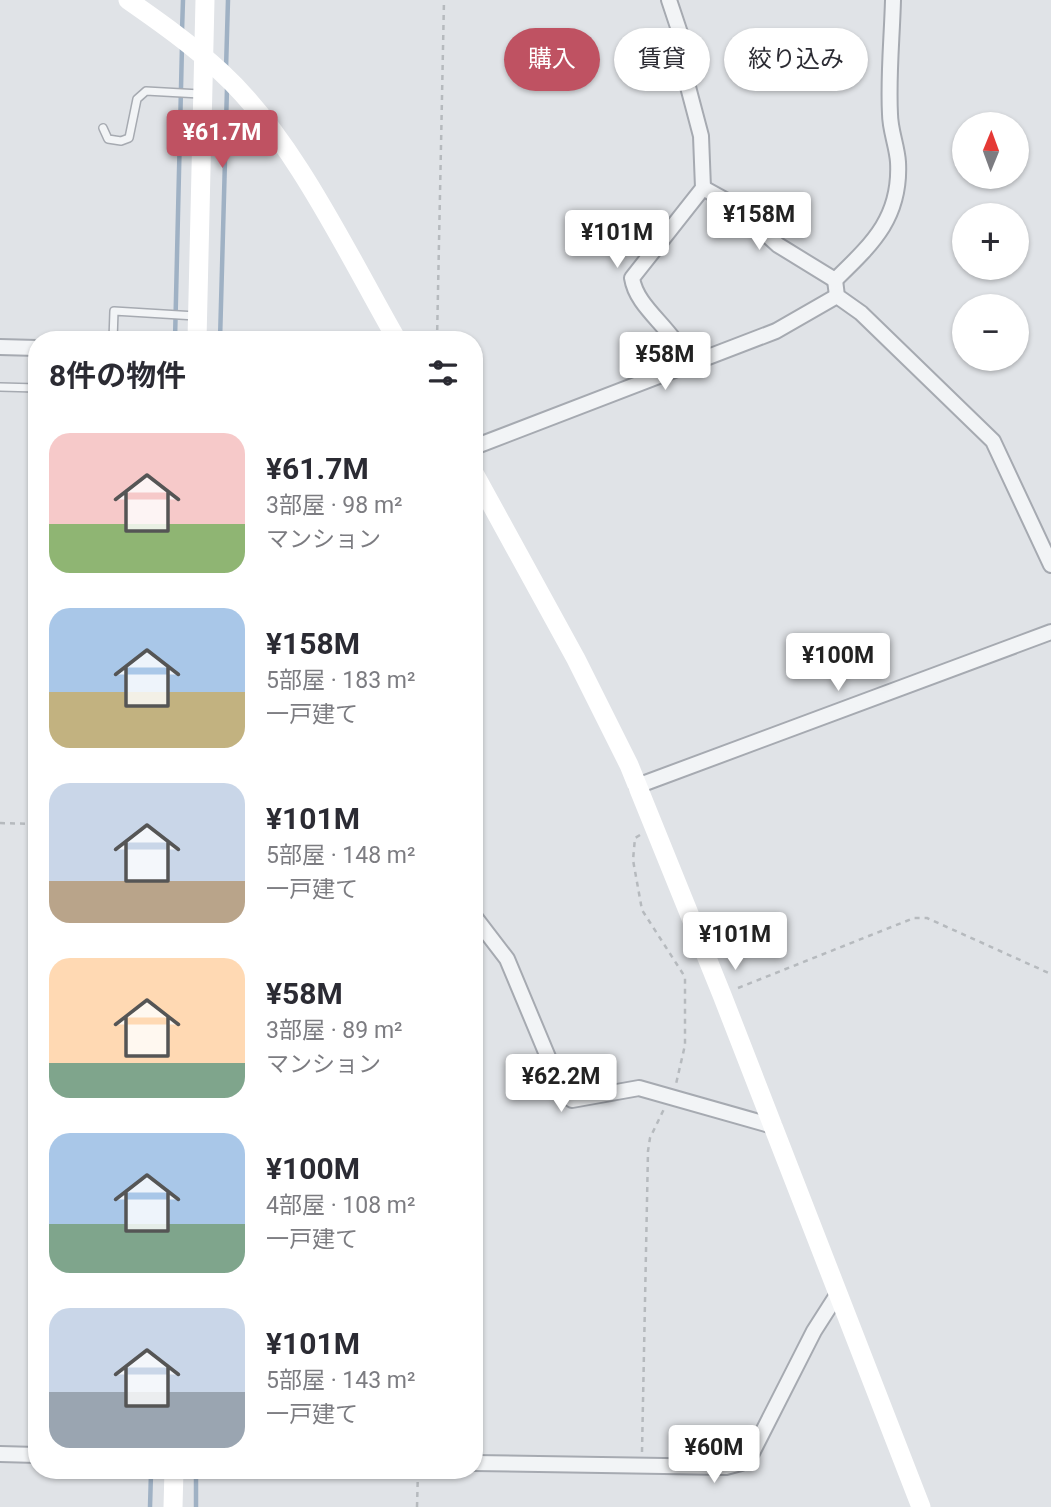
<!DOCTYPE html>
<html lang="ja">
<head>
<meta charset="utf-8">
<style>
  :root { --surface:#fff; --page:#f2f2f3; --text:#2b2b33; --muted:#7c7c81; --accent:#bf5262 }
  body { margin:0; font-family:Roboto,"Noto Sans JP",sans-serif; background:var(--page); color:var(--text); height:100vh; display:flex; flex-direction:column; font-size:26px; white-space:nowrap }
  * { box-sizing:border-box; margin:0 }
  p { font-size:23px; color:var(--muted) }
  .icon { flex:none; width:38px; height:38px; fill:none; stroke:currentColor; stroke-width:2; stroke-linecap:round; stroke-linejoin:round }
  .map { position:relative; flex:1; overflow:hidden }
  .panel { position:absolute; left:28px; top:331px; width:455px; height:1148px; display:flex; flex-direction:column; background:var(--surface); border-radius:28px; box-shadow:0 2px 5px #0004 }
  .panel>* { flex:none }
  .banner { position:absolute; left:504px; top:28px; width:441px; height:63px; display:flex; gap:14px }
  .needle { width:46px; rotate:1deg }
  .buttons { position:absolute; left:952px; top:112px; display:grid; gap:14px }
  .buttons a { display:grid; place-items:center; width:77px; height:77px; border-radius:50%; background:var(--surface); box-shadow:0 2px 5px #0004; font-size:35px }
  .price { position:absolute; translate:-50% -60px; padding:0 16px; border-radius:7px; background:#fff; color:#222; font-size:23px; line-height:46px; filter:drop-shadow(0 2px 4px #0008) }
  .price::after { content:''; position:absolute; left:50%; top:42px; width:21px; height:16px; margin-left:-10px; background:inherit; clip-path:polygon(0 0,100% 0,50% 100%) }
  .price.current { background:var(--accent); color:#fff }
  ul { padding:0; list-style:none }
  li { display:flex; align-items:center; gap:21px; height:175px; padding:0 21px }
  li span { display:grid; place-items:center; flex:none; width:196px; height:140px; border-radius:21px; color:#555 }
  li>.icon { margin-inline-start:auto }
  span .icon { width:84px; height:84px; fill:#fffc; stroke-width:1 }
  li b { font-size:30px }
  h2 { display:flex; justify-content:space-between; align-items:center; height:84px; padding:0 21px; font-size:30px }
  .tag { padding:0 24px; border-radius:32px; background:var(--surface); box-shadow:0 2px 5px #0004; font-size:24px; line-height:63px }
  .tag.current { background:var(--accent); color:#fff }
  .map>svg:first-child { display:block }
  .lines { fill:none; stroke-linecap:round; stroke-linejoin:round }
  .stream { stroke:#9fb1c4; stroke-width:4.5 }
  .lane-casing { stroke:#a6aab1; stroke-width:10 }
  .street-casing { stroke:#a6aab1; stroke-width:18 }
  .path { stroke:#b6babe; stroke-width:2.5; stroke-dasharray:5 5; stroke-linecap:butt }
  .lane { stroke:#f2f4f6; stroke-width:7 }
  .street { stroke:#f2f4f6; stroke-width:14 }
  .secondary { stroke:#fff; stroke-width:19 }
</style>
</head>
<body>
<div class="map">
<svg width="1051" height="1507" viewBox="0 0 1051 1507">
  <rect width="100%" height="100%" fill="#e0e3e7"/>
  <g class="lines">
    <!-- stream -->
    <g class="stream">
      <polyline points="182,31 183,0"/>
      <polyline points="226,69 228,0"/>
      <polyline points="175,340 182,46"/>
      <polyline points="220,340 227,88"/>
      <polyline points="150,1507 151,1473"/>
      <polyline points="196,1507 196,1475"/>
    </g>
    <!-- lane casing -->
    <g class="lane-casing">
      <g id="lane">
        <polyline points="103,128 108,139 121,141 129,138 137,99 146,91 200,94"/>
        <polyline points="113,340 114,311 196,316"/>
        <polyline points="0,387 37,388"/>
      </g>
    </g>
    <!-- street casing -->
    <g class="street-casing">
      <g id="street">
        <path d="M 669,0 L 682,39 L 687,83 L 701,136 L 703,188 L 632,278 C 637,310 675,328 687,364"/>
        <polyline points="703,188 732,204 778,245 835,280"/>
        <polyline points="835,280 837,296 861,313 993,441 1051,565"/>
        <path d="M 835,280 C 872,244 901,218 898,162 C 897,146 890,130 890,114 C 888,76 892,38 893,0"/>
        <polyline points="0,347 37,348"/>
        <polyline points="474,447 776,331 837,296"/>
        <polyline points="637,786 1051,632"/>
        <polyline points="474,916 507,959 563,1093 572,1100 639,1088 773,1126"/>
        <polyline points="0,1454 37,1455"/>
        <polyline points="474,1463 726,1467 741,1463 752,1453 814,1331 837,1295"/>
      </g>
    </g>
    <!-- path -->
    <g class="path">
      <polyline points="437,340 444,0"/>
      <polyline points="0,823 37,824"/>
      <polyline points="640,835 635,838 633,860 642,910 685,977 685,1045 676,1084"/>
      <polyline points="738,988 914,918 927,918 1051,974"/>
      <polyline points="642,1452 648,1151 650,1138 664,1109"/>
      <polyline points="417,1507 418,1470"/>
    </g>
    <!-- lane -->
    <use href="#lane" class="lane"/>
    <!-- street -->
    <use href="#street" class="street"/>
    <!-- secondary -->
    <g class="secondary">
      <path d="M 128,0 C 161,23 192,45 221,72 C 294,139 347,253 397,340"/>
      <polyline points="197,340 205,0"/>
      <polyline points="474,473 576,659 629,765 722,995 921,1507"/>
      <polyline points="173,1507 174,1470"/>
    </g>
  </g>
</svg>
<div class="buttons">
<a><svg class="needle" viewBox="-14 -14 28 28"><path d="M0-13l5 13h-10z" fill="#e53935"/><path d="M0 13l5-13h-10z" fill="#7c7c81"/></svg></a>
<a>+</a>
<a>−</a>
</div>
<b class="price current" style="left:222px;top:170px">¥61.7M</b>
<b class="price" style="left:759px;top:252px">¥158M</b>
<b class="price" style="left:617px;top:270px">¥101M</b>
<b class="price" style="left:665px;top:392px">¥58M</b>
<b class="price" style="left:838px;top:693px">¥100M</b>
<b class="price" style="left:735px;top:972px">¥101M</b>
<b class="price" style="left:561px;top:1114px">¥62.2M</b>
<b class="price" style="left:714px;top:1485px">¥60M</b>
<div class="banner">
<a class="tag current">購入</a>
<a class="tag">賃貸</a>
<a class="tag">絞り込み</a>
</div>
<section class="panel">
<h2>8件の物件<svg class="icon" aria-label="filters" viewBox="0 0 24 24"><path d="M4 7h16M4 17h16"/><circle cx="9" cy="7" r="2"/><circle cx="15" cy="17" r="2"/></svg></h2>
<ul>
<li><span style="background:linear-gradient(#f6c9c9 65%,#8fb573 0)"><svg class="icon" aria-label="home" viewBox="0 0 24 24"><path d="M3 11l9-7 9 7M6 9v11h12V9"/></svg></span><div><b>¥61.7M</b><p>3部屋 · 98 m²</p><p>マンション</p></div></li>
<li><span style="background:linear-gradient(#a9c7e8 60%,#c2b280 0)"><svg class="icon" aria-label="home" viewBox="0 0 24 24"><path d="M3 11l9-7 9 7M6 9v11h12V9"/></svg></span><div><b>¥158M</b><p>5部屋 · 183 m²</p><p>一戸建て</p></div></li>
<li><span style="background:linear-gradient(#c9d6e8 70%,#b9a48a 0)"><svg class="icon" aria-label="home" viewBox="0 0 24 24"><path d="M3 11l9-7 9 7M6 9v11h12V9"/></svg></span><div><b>¥101M</b><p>5部屋 · 148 m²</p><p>一戸建て</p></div></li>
<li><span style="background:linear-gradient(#ffd9b3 75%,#7fa58c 0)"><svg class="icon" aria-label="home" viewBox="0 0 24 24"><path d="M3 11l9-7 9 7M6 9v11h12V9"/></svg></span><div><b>¥58M</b><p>3部屋 · 89 m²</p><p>マンション</p></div></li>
<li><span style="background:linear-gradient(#a9c7e8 65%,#7fa58c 0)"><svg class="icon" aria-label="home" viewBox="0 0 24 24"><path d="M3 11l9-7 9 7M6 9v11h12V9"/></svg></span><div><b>¥100M</b><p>4部屋 · 108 m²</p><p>一戸建て</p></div></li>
<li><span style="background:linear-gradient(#c9d6e8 60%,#9aa5b1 0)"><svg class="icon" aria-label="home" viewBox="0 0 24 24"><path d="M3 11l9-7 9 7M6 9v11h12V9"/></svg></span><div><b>¥101M</b><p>5部屋 · 143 m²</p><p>一戸建て</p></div></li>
</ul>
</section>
</div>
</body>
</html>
